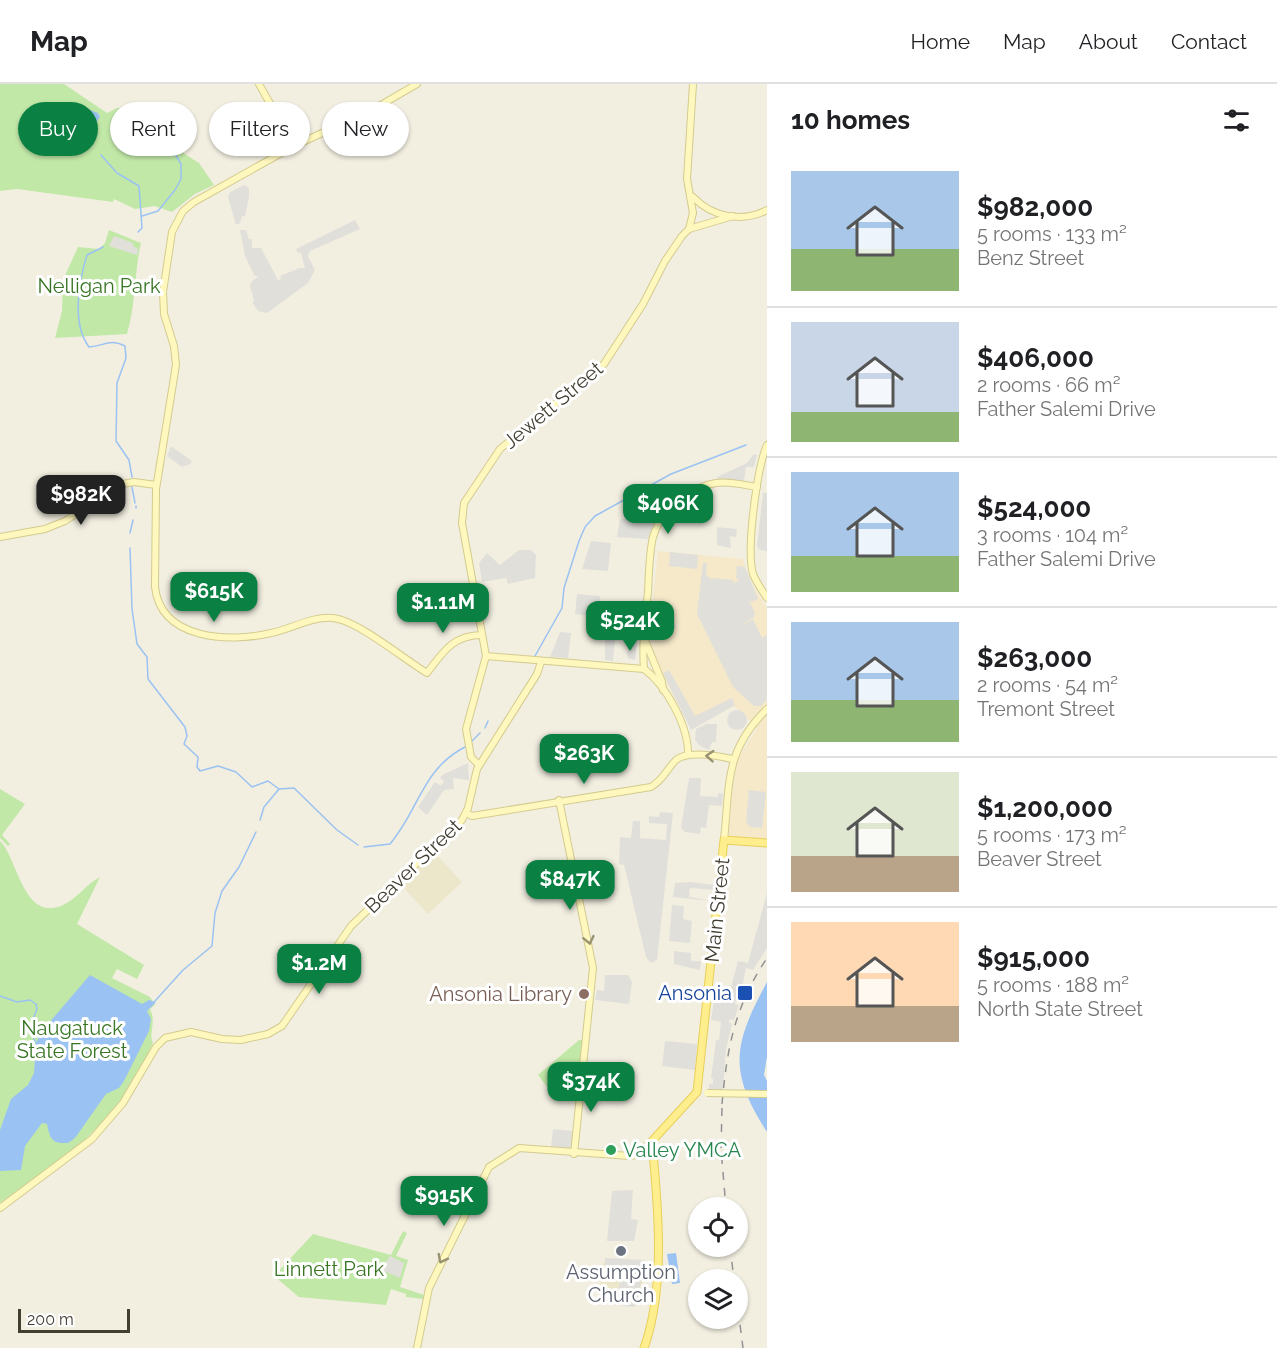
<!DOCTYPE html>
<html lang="en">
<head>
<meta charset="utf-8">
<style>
  :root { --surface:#fff; --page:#f2f2f2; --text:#202124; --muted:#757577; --line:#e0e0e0; --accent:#0b8043 }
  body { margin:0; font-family:Raleway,sans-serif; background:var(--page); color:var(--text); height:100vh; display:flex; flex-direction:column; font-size:22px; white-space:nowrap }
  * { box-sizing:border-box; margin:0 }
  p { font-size:20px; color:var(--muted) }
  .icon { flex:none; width:33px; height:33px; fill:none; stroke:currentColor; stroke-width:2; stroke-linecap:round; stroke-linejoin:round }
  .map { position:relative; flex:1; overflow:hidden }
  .panel { display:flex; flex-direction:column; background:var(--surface); width:510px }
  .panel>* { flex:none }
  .guide { position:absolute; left:18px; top:18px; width:570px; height:54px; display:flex; gap:12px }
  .buttons { position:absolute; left:688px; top:1113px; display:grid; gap:12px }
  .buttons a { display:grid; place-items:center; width:60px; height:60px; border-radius:50%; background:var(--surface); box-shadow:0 2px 4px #0004; font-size:30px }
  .scale { position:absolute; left:18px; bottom:15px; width:112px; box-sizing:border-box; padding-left:6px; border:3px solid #433e32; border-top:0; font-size:16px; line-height:21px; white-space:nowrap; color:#433e32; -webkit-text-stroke:4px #fff; paint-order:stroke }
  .price { position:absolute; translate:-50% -51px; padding:0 14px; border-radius:12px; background:var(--accent); color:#fff; font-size:20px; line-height:39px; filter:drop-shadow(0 2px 3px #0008) }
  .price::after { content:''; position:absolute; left:50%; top:36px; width:18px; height:14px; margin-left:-9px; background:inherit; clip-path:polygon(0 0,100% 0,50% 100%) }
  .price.active { background:#222; color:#fff }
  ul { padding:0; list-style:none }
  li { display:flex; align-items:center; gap:18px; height:150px; padding:0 24px }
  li+li { border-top:2px solid var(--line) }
  li span { display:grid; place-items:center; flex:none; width:168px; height:120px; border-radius:0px; color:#555 }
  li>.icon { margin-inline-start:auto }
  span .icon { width:72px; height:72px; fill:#fffc; stroke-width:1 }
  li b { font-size:26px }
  h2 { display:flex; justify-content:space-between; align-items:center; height:72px; padding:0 24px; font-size:26px }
  .tag { padding:0 21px; border-radius:27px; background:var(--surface); box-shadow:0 2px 4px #0004; font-size:21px; line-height:54px }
  .tag.active { background:var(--accent); color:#fff }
  header { display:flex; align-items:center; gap:36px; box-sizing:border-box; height:84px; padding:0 30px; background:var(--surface); border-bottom:2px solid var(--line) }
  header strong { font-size:28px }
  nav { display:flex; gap:33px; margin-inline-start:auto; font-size:21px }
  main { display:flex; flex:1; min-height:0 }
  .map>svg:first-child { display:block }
  .commercial { fill:#f5e9ca }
  .education { fill:#ece7ca }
  .green { fill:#c2e8a8 }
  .parking { fill:#e1dfda }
  .water { fill:#9ac2f2 }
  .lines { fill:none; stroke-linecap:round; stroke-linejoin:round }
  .stream { stroke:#9ac2f2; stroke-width:1.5 }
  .secondary-casing { stroke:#d3cb8f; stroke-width:8 }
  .primary-casing { stroke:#e7cf59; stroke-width:9 }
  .secondary { stroke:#fff8be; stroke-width:6 }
  .primary { stroke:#ffee8d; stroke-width:7 }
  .rail { stroke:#929292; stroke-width:1.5; stroke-dasharray:8 8; stroke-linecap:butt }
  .secondary-bridge-casing { stroke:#d3cb8f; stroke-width:8; stroke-linecap:butt }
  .secondary-bridge { stroke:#fff8be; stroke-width:6 }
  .oneway { stroke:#989271 }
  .transit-dot { fill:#1a4fb4; stroke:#fff; stroke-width:2 }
  .education-dot { fill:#8d6e63; stroke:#fff; stroke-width:2 }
  .leisure-dot { fill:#2e9e5b; stroke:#fff; stroke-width:2 }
  .worship-dot { fill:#6b7280; stroke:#fff; stroke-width:2 }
  .labels { text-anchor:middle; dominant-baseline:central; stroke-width:6; stroke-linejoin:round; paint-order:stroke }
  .park-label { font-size:20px; fill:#387624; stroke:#fff }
  .street-label { font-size:20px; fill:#433e32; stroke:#fff }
  .transit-label { font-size:20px; fill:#164399; stroke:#fff; text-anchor:end }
  .education-label { font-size:20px; fill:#785e54; stroke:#fff; text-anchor:end }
  .leisure-label { font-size:20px; fill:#27864d; stroke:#fff; text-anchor:start }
  .worship-label { font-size:20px; fill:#5b616d; stroke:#fff }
</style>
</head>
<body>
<header>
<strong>Map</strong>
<nav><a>Home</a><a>Map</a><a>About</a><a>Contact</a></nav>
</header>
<main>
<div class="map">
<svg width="767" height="1264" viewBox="0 0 767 1264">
  <rect width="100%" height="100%" fill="#f2efe1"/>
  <!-- commercial -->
  <polygon class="commercial" points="658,467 743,475 749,494 767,524 767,755 728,752 735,679 757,644 734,622 691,645 651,570 650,539"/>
  <!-- education -->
  <g class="education">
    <polygon points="434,768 462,798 428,830 400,800"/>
    <polygon points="602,1179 645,1184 638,1221 598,1217"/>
  </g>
  <!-- green -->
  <g class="green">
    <polygon points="0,0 64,0 107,29 117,24 130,24 132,36 148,35 152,27 177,40 177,65 199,79 214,101 195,110 172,128 155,122 135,125 114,115 113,118 17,105 0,107"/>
    <path d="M 109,146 L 141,159 C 134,189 136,220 127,250 L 55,254 L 62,227 L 63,196 L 78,163 L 99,165 L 105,159 Z"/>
    <polygon points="0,705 25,720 2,751 10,760 8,762 0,754"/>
    <path d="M 0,757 C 18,774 23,839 63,821 C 77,815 86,800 100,793 L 77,840 L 144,881 L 137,895 L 117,885 L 112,894 L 150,913 L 155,921 L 150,925 C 157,938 148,950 153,959 C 139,991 118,1024 93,1048 C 66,1075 31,1096 0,1119 Z"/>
    <polygon points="579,956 583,956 581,977 555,1013 538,991"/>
    <polygon points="403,1147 407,1149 396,1172 408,1176 400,1203 424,1211 423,1215 406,1213 406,1210 391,1205 386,1221 299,1213 274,1192 313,1150 391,1171"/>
  </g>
  <!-- parking -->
  <g class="parking">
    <polygon points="244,101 249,104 249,113 245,132 242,132 240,139 236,141 228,113 230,108"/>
    <polygon points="355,136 360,145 310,167 308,172 315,186 308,199 267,229 258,227 252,218 254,217 250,202 251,198 258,193 254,191 245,172 240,146 246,146 249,155 252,155 252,164 261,164 278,196 281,195 280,192 300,184 305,184 301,169 298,169 296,165"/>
    <polygon points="114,152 133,159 133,162 138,165 137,171 109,162"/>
    <polygon points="171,362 192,377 190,380 182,383 167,372"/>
    <polygon points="754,370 757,371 754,383 746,383 744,397 718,395 717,393 747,379"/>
    <polygon points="763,409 767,409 767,467 760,466 757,462"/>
    <polygon points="637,419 640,422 652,418 667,420 655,436 648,455 617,453 620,435 647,436 648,430 645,428 629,427 628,424"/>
    <polygon points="717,443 737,445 736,453 730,452 731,464 717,461"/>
    <polygon points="591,457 611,459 608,487 582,485"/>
    <polygon points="519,466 531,466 536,471 535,494 508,500 506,494 482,498 479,479 487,469 500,481"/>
    <polygon points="670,468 698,471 697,485 669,482"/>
    <polygon points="703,479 707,479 706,492 711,494 711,497 713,494 733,496 734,499 739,496 736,494 737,482 745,483 758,515 751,518 749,516 755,529 754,533 738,544 753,535 762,554 767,551 767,615 761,622 754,622 733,603 697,530"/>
    <polygon points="577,510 600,512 598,533 575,530"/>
    <polygon points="657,526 672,527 676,543 662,550 657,540"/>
    <polygon points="588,540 612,543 612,546 616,546 613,577 605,576 605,549 588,548"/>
    <polygon points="631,544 639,546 635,576 628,574 627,569"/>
    <polygon points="560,548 571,549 568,574 550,573"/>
    <polygon points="669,586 695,632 732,614 735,621 691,646 663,589"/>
    <circle cx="737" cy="636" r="10"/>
    <polygon points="706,640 717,640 716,658 712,658 709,666 700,662 695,656 696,645"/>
    <polygon points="468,679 469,696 453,694 454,705 444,706 427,731 418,723 435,698 441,702 444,697 440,694 442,691"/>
    <polygon points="689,694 701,694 700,712 718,713 718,709 723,710 722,722 709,721 706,744 701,743 700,750 685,748 681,744"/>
    <polygon points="749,706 766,708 762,744 750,743 746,738"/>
    <polygon points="660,728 673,729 657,876 651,879 646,873 624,781 619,780 620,753 631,754 633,737 640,737 640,754 666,756 667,740 649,739 649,732 659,733"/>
    <polygon points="690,798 715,801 715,806 690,804 689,813 712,817 673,813 675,799"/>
    <polygon points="767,809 767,864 753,886 746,884 741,910 737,910 735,920 739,921 734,936 730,935 729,938 732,940 726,965 723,1006 709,1005 709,1000 713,1000 713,995 711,994 716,956 719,956 721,938 711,936 714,917 727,918 738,877 748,879"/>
    <polygon points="672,821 684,822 683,835 692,837 690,859 669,857"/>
    <polygon points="674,867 691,869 691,877 701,877 700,886 674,880"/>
    <polygon points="605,891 628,891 632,898 629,920 595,916 597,906 604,907"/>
    <polygon points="665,957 697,960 695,986 662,982"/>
    <polygon points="553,1045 573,1047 571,1065 551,1063"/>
    <polygon points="633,1106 631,1135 638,1136 634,1157 607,1157 612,1107"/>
    <polygon points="390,1172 404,1179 400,1194 381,1186"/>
    <polygon points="605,1174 645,1176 637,1221 633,1223 611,1220 612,1214 618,1213 621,1184 605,1183"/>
  </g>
  <!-- water -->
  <g class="water">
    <polygon points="82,23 98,29 100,33 90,47 82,51 76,44 78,26"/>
    <path d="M 90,891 L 142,920 L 149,916 L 156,918 L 147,927 L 151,935 L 149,947 L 124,997 L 119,1004 L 106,1010 L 75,1054 L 68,1059 C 52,1060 50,1055 47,1040 L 42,1039 L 25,1062 L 21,1086 L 0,1087 L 0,1046 L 11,1015 L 28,1001 L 34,989 L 36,959 L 42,947 Z"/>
    <path d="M 767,898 L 767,973 L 764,991 L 767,997 L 767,1048 C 728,987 733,961 767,898 Z"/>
    <polygon points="676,1169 680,1199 672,1200 667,1170"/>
  </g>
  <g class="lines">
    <!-- stream -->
    <g class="stream">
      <polyline points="101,71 117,89 139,102 142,144 138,148"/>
      <polyline points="142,132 158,127 175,106 181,95 181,80 172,65 161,64 154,59"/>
      <path d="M 103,163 L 87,171 C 79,197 71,239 89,263 C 105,262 109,254 125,262 L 126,274 L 117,299 L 116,357 L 129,376 L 132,393"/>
      <polyline points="132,403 135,419"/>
      <polyline points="136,424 136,422"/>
      <polyline points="130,449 133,436"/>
      <polyline points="130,464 132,525 137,560 147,573 148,595 185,643 187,652 184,660 198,673 197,683 200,687 218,682 236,688 252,703 268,697 279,705"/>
      <polyline points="535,572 562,524 564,504 579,457 585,443 595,432 671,390 746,361"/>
      <polyline points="485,644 488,637"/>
      <polyline points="472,657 480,649"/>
      <polyline points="260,736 264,723 279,705 294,704 337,746 358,761"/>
      <path d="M 364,763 L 390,760 C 419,726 422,685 465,663"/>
      <polyline points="0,912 17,918 30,916 36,920 37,925 29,945 36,959"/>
      <polyline points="155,917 183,886 212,862 215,829 222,807 239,783 256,748"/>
    </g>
    <!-- secondary casing -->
    <g class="secondary-casing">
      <g id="secondary">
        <polyline points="259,0 294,62"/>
        <path d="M 417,0 L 374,25 L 294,62 L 194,118 L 183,127 L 172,148 L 163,208 L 164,230 L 174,262 L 176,281 L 156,405 L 155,503 C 161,556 229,559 271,549 C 292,545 311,532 333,534 C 357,536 405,576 427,589 C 443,568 453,551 482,551"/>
        <path d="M 693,113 C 712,133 742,139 767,126"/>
        <polyline points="689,145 693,129 687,95 693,0"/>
        <path d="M 767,361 C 757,384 746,466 753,490 C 756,498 762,506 767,514"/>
        <polyline points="0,453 45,445 65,437 122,400 134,398 156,401"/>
        <polyline points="644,554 662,598 663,606"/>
        <polyline points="486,572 644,585"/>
        <path d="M 644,585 C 642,559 645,535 648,508 C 649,490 649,470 653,453 C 661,426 688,403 716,399 C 729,397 744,401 757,403"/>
        <path d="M 644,585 C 666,601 689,643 688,671"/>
        <polyline points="479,681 471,673 466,645 486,572 462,439 464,419 500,365 604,280 643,220 665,177 682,152 689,145 733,132"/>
        <polyline points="559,716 593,884 574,1070"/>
        <path d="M 466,729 L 472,732 L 651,703 C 664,695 666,686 676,676 C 687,666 719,672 732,675"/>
        <path d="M 724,756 C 730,700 724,667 767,625"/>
        <polyline points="0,1124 92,1055 123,1019 156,963 165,954 191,948 222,955 241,956 268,950 282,942 351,842 462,736 468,724 477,685 537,590 541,578"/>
        <polyline points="417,1264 429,1204 489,1083 519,1064 630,1072 636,1071 652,1057"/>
      </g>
    </g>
    <!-- primary casing -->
    <g class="primary-casing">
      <path id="primary" d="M 644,1264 C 666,1203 658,1121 652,1057 L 697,1008 L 724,756 L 767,759"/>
    </g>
    <!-- secondary -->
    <use href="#secondary" class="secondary"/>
    <!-- primary -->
    <use href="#primary" class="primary"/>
    <!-- rail -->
    <g class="rail">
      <path d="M 722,1020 C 727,963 735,922 767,874"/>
      <polyline points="722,1024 721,1065 726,1124"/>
      <polyline points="730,1162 734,1196"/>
      <polyline points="738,1225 743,1264"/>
    </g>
    <!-- secondary-bridge casing -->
    <g class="secondary-bridge-casing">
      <polyline id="secondary-bridge" points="707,1009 767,1010"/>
    </g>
    <!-- secondary-bridge -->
    <use href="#secondary-bridge" class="secondary-bridge"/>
  </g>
  <!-- one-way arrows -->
  <defs><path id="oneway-chevron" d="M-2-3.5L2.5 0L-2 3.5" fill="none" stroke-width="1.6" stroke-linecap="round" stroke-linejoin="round" transform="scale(1.5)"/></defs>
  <g class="oneway">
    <use href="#oneway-chevron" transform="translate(710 672) rotate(-176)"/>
    <use href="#oneway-chevron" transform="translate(589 856) rotate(78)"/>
    <use href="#oneway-chevron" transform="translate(442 1175) rotate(117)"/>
  </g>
  <!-- markers -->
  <rect class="transit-dot" x="737" y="901" width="16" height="16" rx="3"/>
  <circle class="education-dot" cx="584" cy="910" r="6"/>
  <circle class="leisure-dot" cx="611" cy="1066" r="6"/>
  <circle class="worship-dot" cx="621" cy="1167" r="6"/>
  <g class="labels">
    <!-- park labels -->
    <g class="park-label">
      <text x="99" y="202">Nelligan Park</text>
      <text x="72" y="944">Naugatuck<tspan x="72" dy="23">State Forest</tspan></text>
      <text x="329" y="1185">Linnett Park</text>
    </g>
    <!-- street labels -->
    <g class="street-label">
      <text transform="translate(553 321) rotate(-40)">Jewett Street</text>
      <text transform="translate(413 782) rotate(-44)">Beaver Street</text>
      <text transform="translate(717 826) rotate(-84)">Main Street</text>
    </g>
    <!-- transit labels -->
    <g class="transit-label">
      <text x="732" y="909">Ansonia</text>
    </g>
    <!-- education labels -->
    <g class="education-label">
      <text x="572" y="910">Ansonia Library</text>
    </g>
    <!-- leisure labels -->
    <g class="leisure-label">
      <text x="623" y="1066">Valley YMCA</text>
    </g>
    <!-- worship labels -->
    <g class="worship-label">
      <text x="621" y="1188">Assumption<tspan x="621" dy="23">Church</tspan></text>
    </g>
  </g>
</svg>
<div class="buttons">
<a><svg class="icon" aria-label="locate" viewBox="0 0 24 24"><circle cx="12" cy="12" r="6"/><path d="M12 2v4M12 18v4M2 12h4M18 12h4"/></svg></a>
<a><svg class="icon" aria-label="layers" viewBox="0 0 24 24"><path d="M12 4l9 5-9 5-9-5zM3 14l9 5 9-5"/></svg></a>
</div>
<div class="scale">200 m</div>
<b class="price active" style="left:81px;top:442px">$982K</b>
<b class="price" style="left:668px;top:451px">$406K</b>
<b class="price" style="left:214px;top:539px">$615K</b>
<b class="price" style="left:443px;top:550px">$1.11M</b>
<b class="price" style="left:630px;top:568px">$524K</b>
<b class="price" style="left:584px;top:701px">$263K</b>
<b class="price" style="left:570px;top:827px">$847K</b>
<b class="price" style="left:319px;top:911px">$1.2M</b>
<b class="price" style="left:591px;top:1029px">$374K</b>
<b class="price" style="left:444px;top:1143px">$915K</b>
<div class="guide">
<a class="tag active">Buy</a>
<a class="tag">Rent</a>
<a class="tag">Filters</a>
<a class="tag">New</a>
</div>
</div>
<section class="panel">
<h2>10 homes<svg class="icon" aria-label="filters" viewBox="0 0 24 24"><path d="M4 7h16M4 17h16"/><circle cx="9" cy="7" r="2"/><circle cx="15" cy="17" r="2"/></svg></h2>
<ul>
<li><span style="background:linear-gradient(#a9c7e8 65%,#8fb573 0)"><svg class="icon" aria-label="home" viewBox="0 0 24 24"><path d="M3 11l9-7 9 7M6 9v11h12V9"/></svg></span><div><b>$982,000</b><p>5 rooms · 133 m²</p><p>Benz Street</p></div></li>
<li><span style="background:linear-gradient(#c9d6e8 75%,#8fb573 0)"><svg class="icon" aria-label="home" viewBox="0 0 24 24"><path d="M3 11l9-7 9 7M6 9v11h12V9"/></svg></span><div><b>$406,000</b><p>2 rooms · 66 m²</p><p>Father Salemi Drive</p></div></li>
<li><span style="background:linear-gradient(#a9c7e8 70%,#8fb573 0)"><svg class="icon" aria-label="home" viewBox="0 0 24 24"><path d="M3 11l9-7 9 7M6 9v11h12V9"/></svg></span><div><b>$524,000</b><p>3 rooms · 104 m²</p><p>Father Salemi Drive</p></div></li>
<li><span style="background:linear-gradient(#a9c7e8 65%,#8fb573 0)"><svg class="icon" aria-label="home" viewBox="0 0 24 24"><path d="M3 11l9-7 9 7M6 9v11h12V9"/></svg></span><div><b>$263,000</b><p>2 rooms · 54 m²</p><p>Tremont Street</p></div></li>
<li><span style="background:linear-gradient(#dfe7d0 70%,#b9a48a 0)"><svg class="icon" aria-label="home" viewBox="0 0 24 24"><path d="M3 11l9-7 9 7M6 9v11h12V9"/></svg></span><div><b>$1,200,000</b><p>5 rooms · 173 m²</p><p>Beaver Street</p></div></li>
<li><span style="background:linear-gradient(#ffd9b3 70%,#b9a48a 0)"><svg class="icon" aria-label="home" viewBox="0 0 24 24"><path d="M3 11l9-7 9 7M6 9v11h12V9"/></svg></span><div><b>$915,000</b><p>5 rooms · 188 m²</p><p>North State Street</p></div></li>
</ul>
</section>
</main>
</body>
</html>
